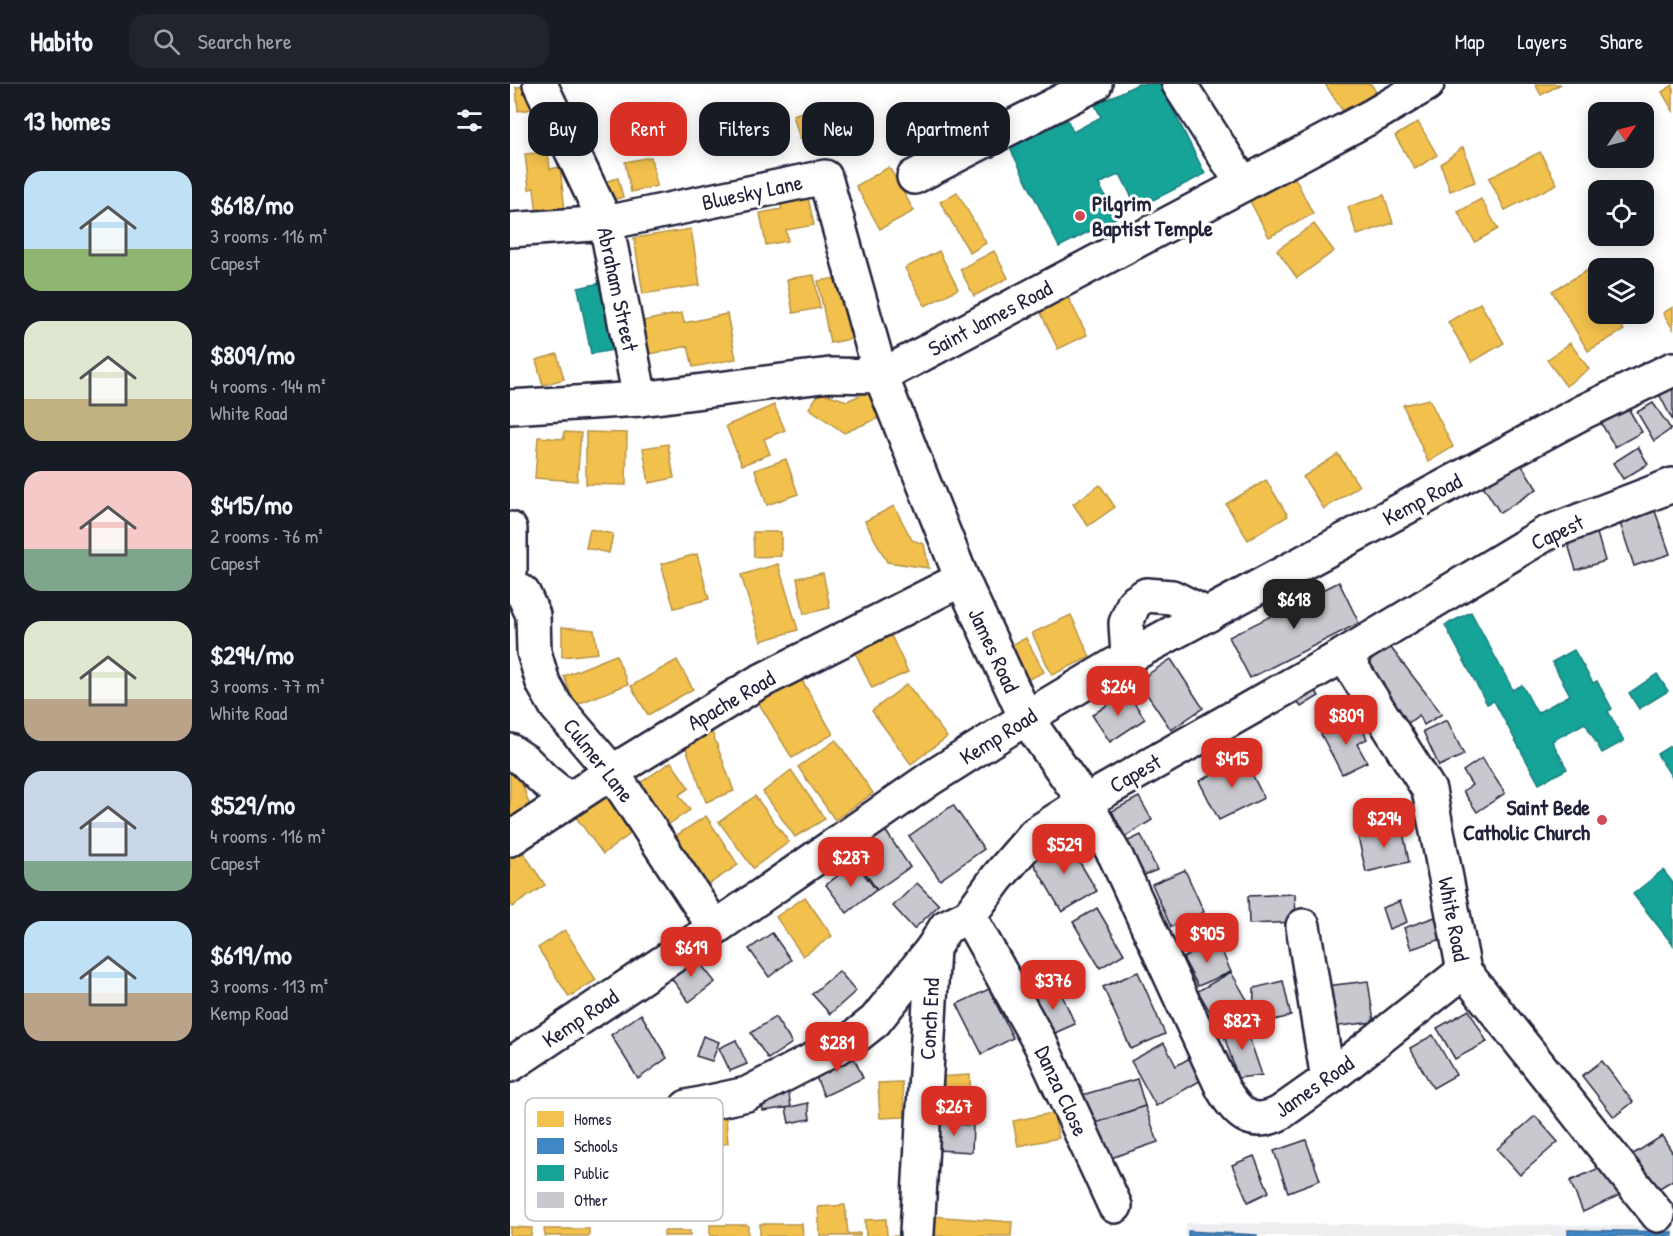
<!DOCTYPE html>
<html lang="en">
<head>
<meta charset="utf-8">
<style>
  :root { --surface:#171b24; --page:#20242c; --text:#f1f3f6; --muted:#9ea1a6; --line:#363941; --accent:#d93025 }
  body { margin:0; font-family:"Patrick Hand",sans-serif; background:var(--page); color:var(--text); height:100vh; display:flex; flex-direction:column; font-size:22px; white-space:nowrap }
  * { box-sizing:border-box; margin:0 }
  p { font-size:20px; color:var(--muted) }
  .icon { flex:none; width:33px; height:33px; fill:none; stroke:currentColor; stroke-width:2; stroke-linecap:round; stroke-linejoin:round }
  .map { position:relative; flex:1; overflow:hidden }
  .side { display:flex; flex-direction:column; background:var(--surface); width:510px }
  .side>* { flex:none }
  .banner { position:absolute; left:18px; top:18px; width:570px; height:54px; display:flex; gap:12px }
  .needle { width:39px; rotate:55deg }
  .controls { position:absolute; left:1078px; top:18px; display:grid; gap:12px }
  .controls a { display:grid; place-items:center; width:66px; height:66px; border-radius:12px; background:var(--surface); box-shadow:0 3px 15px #0003; font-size:30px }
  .price { position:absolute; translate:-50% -51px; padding:0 14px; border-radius:12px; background:var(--accent); color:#fff; font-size:20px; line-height:39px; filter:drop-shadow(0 2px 3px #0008) }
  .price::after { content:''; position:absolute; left:50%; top:36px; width:18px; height:14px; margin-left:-9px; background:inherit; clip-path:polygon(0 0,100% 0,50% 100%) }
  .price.active { background:#222; color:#fff }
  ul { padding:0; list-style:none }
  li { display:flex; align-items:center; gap:18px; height:150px; padding:0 24px }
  li span { display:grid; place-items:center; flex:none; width:168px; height:120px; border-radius:18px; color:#555 }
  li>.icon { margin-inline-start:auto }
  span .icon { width:72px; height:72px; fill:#fffc; stroke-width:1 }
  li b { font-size:26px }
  h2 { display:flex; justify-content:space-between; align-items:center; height:72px; padding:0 24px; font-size:26px }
  .pill { padding:0 21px; border-radius:18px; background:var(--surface); box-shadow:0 3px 15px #0003; font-size:21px; line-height:54px }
  .pill.active { background:var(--accent); color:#fff }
  header { display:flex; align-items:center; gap:36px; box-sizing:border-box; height:84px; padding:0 30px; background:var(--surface); border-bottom:2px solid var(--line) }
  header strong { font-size:28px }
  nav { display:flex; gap:33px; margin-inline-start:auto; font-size:21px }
  .search { width:420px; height:54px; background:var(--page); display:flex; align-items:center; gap:15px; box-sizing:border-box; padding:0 21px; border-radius:18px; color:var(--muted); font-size:22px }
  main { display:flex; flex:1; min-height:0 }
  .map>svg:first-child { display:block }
  .built { fill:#eeeef1 }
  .homes { fill:#f2c14e; stroke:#b49148; stroke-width:1.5 }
  .schools { fill:#3f88c5; stroke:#36699c; stroke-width:1.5 }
  .public { fill:#17a398; stroke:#1a7c7c; stroke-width:1.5 }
  .building { fill:#c8c8cf; stroke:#22223b; stroke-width:1.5 }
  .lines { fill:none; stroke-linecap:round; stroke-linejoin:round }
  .minor-casing { stroke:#22223b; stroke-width:38 }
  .minor { stroke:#fff; stroke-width:33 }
  .poi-dot { fill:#d1495b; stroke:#fff; stroke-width:2 }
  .labels { text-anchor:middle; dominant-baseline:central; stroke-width:6; stroke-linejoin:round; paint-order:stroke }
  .street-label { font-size:22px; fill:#22223b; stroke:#fff }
  .poi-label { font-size:22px; font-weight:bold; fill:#22223b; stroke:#fff; text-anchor:start }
  .key { fill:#fff; stroke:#bdbdc4; stroke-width:1.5 }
  .key-label { font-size:16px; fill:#22223b }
</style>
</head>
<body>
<header>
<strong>Habito</strong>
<div class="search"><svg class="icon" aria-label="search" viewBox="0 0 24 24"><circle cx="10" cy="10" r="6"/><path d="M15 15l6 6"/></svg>Search here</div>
<nav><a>Map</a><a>Layers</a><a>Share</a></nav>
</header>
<main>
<section class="side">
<h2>13 homes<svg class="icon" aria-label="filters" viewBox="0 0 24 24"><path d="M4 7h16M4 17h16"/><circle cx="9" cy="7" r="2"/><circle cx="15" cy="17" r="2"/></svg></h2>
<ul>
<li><span style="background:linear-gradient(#bfe0f5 65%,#8fb573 0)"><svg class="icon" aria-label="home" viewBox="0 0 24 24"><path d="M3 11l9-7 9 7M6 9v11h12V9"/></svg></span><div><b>$618/mo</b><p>3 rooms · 116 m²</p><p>Capest</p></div></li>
<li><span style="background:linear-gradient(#dfe7d0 65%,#c2b280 0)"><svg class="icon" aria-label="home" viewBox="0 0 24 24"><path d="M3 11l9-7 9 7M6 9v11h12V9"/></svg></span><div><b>$809/mo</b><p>4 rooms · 144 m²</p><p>White Road</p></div></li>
<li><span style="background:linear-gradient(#f6c9c9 65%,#7fa58c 0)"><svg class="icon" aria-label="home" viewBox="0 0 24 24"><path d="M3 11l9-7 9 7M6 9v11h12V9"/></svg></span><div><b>$415/mo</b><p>2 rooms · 76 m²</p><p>Capest</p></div></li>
<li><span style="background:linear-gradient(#dfe7d0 65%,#b9a48a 0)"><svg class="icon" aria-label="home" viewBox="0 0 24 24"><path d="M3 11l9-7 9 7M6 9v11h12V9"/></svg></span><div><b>$294/mo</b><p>3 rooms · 77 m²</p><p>White Road</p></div></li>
<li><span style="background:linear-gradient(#c9d6e8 75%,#7fa58c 0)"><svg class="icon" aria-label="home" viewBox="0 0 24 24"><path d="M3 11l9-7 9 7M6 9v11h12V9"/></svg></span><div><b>$529/mo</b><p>4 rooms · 116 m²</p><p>Capest</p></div></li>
<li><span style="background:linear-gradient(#bfe0f5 60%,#b9a48a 0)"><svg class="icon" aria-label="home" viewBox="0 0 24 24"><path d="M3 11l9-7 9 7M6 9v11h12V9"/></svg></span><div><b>$619/mo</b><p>3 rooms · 113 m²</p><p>Kemp Road</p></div></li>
</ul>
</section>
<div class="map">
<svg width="1163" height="1152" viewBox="0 0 1163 1152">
  <rect width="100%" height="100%" fill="#fff"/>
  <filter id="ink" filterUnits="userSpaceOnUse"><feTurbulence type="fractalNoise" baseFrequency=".0167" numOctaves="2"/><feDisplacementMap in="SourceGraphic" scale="12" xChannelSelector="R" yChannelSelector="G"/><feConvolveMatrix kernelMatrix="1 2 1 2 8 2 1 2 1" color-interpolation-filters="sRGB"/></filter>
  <g filter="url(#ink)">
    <!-- built -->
    <polygon class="built" points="676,1139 1163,1142 1163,1152 675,1152"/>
    <!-- homes -->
    <g class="homes">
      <polygon points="815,0 861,0 866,8 834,29"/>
      <polygon points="1025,0 1051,0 1031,11"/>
      <polygon points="1163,1 1163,27 1152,8"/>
      <polygon points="22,2 24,25 8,27 6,3"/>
      <polygon points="416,24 431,52 395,72 379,43"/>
      <polygon points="302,25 310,49 290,55 283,31"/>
      <polygon points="908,38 927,71 905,85 885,52"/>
      <polygon points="953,63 965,98 940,107 931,80"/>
      <polygon points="38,68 40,85 50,83 55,127 27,130 24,104 19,105 15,70"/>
      <polygon points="1030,68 1047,100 995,126 979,94"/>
      <polygon points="141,73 147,102 121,108 115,78"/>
      <polygon points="379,83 404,127 370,145 346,102"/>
      <polygon points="108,94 113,113 93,119 87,100"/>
      <polygon points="785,94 803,130 759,153 740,117"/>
      <polygon points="447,108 476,159 460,169 430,118"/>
      <polygon points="874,111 883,139 847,151 838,123"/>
      <polygon points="298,114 304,141 276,146 278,157 256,161 250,129 272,125 270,119"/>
      <polygon points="971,115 988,145 965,158 948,128"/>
      <polygon points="804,140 824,167 787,194 767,166"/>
      <polygon points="181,145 190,201 133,210 124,154"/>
      <polygon points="429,167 448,205 415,222 395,184"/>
      <polygon points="484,167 498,194 464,212 450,185"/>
      <polygon points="1078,186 1089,205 1089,230 1104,230 1114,246 1078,267 1042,207"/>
      <polygon points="304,191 310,224 283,229 277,195"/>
      <polygon points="339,192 351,253 320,259 308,197"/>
      <polygon points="558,213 577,251 548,265 530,227"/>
      <polygon points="970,219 994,259 962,278 938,238"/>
      <polygon points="1163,223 1163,245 1153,229"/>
      <polygon points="172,229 174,239 217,230 226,275 183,283 178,262 140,270 133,237"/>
      <polygon points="1060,259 1079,285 1056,302 1037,276"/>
      <polygon points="47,270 54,295 33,301 26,276"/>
      <polygon points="362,306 373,332 334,349 299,324 310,308 337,317"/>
      <polygon points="919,315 943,363 918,378 893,321"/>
      <polygon points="264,321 275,346 254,355 260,370 232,381 216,342"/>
      <polygon points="54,348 71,349 67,397 25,394 28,353 54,355"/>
      <polygon points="76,348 117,349 116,401 76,400"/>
      <polygon points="158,360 164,394 139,399 133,364"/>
      <polygon points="828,370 849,402 814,425 793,393"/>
      <polygon points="276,375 288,410 257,421 245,386"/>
      <polygon points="756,396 778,432 738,456 716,420"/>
      <polygon points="590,401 605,423 578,442 563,420"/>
      <polygon points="384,422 402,456 414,460 419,484 377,478 355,437"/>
      <polygon points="80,445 103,450 99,469 76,464"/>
      <polygon points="243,448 271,448 271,472 244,473"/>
      <polygon points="187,470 199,515 164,524 151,480"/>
      <polygon points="268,480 288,546 251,557 231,491"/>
      <polygon points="313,489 320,524 294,530 287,494"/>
      <polygon points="561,531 580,573 542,591 522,549"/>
      <polygon points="52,543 84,546 88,569 52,573"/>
      <polygon points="379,547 398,588 362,604 343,564"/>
      <polygon points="516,554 534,588 513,598 495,564"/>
      <polygon points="106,571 118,600 65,621 54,592"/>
      <polygon points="167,576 183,605 138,631 121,602"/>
      <polygon points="290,593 323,650 282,674 248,618"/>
      <polygon points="397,600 437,653 401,680 362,627"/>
      <polygon points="202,648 224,707 196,718 174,659"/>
      <polygon points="326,656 363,709 325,736 288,683"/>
      <polygon points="4,676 22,728 0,736 0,677"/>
      <polygon points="161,678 179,704 169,711 180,726 156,742 127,701"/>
      <polygon points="281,686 315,735 285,753 253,708"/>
      <polygon points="100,707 127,745 93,770 65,732"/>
      <polygon points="245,712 279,758 243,784 209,738"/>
      <polygon points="196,732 228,781 193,804 161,755"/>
      <polygon points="11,765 35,801 2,823 0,820 0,773"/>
      <polygon points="295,813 322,852 293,872 266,833"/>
      <polygon points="55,846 86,896 59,913 28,864"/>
      <polygon points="460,991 461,1028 426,1029 425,993"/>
      <polygon points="392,998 395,1033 370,1034 368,999"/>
      <polygon points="215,1021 218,1059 205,1062 204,1081 149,1079 152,1051 174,1049 180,1031"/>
      <polygon points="543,1029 549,1054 508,1062 503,1037"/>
      <polygon points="335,1121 338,1150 350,1149 350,1152 310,1152 308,1123"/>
      <polygon points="420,1132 502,1138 501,1152 419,1152"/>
      <polygon points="376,1135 377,1152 400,1152 356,1152 355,1136"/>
      <polygon points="250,1140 292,1140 293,1152 250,1152"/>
      <rect x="200" y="1141" width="38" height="11"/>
      <polygon points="0,1143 22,1144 21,1152 0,1152"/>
      <polygon points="34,1145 79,1145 79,1152 35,1152"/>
      <rect x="154" y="1147" width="26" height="5"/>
    </g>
    <!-- schools -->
    <g class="schools">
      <polygon points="1058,1146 1163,1148 1163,1152 1058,1152"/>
      <polygon points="678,1147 747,1151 747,1152 678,1152"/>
    </g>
    <!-- public -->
    <g class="public">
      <polygon points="628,0 650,0 695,90 627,124 610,90 589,100 606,134 549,163 500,64 557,35 563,48 591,33 585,21"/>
      <polygon points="91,199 104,266 81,270 68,204"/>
      <polygon points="961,528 1003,606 1012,601 1027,629 1060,611 1042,578 1064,566 1083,599 1087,597 1102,625 1098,627 1114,657 1092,669 1075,639 1042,657 1057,685 1029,700 984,617 977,620 935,541"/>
      <polygon points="1147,590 1158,607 1129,625 1119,609"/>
      <polygon points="1163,660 1163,695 1147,670"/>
      <polygon points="1153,786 1163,799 1163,861 1123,810"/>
    </g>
    <!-- building -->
    <g class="building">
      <polygon points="1163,300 1163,337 1148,308"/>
      <polygon points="1143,319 1161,345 1144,357 1127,328"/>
      <polygon points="1118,324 1132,348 1105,363 1091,339"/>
      <polygon points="1128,363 1138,380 1113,395 1103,379"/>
      <polygon points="1009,377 1027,405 990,429 972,400"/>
      <polygon points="1145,427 1160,470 1124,482 1110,439"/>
      <polygon points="1087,449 1095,477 1066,486 1057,457"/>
      <polygon points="829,498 849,539 740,594 719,553"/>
      <polygon points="878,560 932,630 914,641 909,631 897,640 853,575"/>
      <polygon points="661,575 693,624 661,646 628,597"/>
      <polygon points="800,598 809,612 791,623 782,610"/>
      <polygon points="617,608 635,635 600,658 582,631"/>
      <polygon points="937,636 954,671 929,682 913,647"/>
      <polygon points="835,637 840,647 851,642 857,655 847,660 857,678 832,690 811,650"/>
      <polygon points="734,674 754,714 709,736 689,697"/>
      <polygon points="972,674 995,709 967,728 953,707 962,701 953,687"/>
      <polygon points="629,713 642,736 615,753 602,727"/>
      <polygon points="443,721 474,765 430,796 399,752"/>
      <polygon points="373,743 400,783 367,806 339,765"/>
      <polygon points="892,743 899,778 856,788 848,753"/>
      <polygon points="631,751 647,786 632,792 616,758"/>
      <polygon points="555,754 587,807 552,828 521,775"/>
      <polygon points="345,778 366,806 337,829 316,801"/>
      <polygon points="675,786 694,828 661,843 642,800"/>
      <polygon points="407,799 429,821 404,845 383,822"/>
      <polygon points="785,810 786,838 739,840 738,812"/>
      <polygon points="890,817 897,838 879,845 872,824"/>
      <polygon points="587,824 614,870 590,884 563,838"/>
      <polygon points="925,833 932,855 901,865 894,844"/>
      <polygon points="262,849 281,876 259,893 239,865"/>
      <polygon points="707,856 721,888 688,902 673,874"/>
      <polygon points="184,871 205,898 179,918 158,890"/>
      <polygon points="329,887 346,907 320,930 302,910"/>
      <polygon points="628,888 655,950 621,965 593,903"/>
      <polygon points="721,888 740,921 707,940 688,907"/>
      <polygon points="773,897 781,932 743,941 744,904"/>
      <polygon points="858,897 864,938 821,943 816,902"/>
      <polygon points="548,902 565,940 538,952 521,914"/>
      <polygon points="479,905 503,954 472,970 447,920"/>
      <polygon points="959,926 977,958 945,975 927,944"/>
      <polygon points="131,930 157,974 128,995 101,951"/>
      <polygon points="265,933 282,959 258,975 241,949"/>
      <polygon points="734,938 752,991 728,994 712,946"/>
      <polygon points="923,951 946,991 923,1004 900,964"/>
      <polygon points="193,952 209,958 202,977 186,972"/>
      <polygon points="226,956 237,980 220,987 209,964"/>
      <polygon points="654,959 666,982 683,972 695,994 646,1022 621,977"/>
      <polygon points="341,967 353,994 314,1012 302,984"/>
      <polygon points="1092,977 1123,1018 1104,1033 1072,992"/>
      <polygon points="627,995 635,1022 583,1040 572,1011"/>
      <polygon points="278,1005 281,1023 253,1027 251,1009"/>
      <polygon points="298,1019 300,1035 279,1039 276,1024"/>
      <polygon points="635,1022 648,1058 595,1076 583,1040"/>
      <polygon points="1025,1032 1048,1058 1010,1091 987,1065"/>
      <polygon points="427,1039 463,1041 462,1068 426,1066"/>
      <polygon points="1152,1052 1163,1069 1163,1096 1143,1108 1120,1072"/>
      <polygon points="796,1056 810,1096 778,1108 764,1067"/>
      <polygon points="744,1072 759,1108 738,1118 722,1081"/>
      <polygon points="1096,1081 1110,1111 1073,1128 1060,1097"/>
    </g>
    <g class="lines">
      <!-- minor casing -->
      <g class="minor-casing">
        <g id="minor">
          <polyline points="30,0 96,139 130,315"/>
          <polyline points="669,0 733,100"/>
          <polyline points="404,93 585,0"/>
          <path d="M 0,146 L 96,139 L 315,93 L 371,292 L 452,495 L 516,634 L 575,718 L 606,773 L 713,1005 C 727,1029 741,1044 770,1029 L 818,995 L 954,887"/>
          <polyline points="0,323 130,315 320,291 371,292 864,31 917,0"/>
          <polyline points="0,445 0,488"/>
          <polyline points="0,500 13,509 23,531 24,568 33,599 46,622 102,688 205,844"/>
          <polyline points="834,571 919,706 954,887 1148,1131"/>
          <polyline points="618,573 616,539 624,519 636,511 662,513 698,531"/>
          <polyline points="0,667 15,677 33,695 59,716"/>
          <polyline points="0,755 102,688 247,599 452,495"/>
          <polyline points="459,832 531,961 605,1122"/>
          <polyline points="793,842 818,995"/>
          <polyline points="0,981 205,844 421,694 516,634 618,573 1073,328 1163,285"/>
          <polyline points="177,1023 237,1010 341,956 365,937 423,864 436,843 459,832 487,794 525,750 575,718 834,571 1035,450 1163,401"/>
          <polyline points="407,1149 423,864"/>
        </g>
      </g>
      <!-- minor -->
      <use href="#minor" class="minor"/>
    </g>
  </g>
  <!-- markers -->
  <g class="poi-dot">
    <circle cx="570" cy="132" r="6"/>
    <circle cx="1092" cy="736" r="6"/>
  </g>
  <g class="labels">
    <!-- street labels -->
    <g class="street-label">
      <text transform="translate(242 108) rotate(-12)">Bluesky Lane</text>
      <text transform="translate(108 205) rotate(78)">Abraham Street</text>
      <text transform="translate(480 234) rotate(-28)">Saint James Road</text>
      <text transform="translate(912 415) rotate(-28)">Kemp Road</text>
      <text transform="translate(1047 448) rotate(-25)">Capest</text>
      <text transform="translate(484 566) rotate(65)">James Road</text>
      <text transform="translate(221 616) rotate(-30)">Apache Road</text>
      <text transform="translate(488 652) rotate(-32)">Kemp Road</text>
      <text transform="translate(89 676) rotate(52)">Culmer Lane</text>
      <text transform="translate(625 689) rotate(-30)">Capest</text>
      <text transform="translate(944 835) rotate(79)">White Road</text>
      <text transform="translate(70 934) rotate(-34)">Kemp Road</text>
      <text transform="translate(419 935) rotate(-87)">Conch End</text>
      <text transform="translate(804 1002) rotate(-35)">James Road</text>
      <text transform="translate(552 1007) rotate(65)">Danza Close</text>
    </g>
    <!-- poi labels -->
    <g class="poi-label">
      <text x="582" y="119">Pilgrim<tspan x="582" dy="25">Baptist Temple</tspan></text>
      <text x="1080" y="723" text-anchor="end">Saint Bede<tspan x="1080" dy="25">Catholic Church</tspan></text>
    </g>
  </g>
  <!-- legend -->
  <rect x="15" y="1014" width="198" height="123" rx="9" class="key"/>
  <rect x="27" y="1027" width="27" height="16" fill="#f2c14e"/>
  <rect x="27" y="1054" width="27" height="16" fill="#3f88c5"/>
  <rect x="27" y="1081" width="27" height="16" fill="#17a398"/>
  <rect x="27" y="1108" width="27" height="16" fill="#c8c8cf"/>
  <g class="key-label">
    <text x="64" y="1041">Homes</text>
    <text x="64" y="1068">Schools</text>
    <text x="64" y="1095">Public</text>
    <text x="64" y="1122">Other</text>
  </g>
</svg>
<div class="controls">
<a><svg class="needle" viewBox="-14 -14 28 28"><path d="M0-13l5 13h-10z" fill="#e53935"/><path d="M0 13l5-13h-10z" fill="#9ea1a6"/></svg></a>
<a><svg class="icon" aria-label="locate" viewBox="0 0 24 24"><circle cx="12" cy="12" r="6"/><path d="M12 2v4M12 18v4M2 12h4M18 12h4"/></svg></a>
<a><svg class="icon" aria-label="layers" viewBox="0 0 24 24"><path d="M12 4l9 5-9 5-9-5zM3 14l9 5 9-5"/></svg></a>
</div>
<b class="price active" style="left:784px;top:546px">$618</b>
<b class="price" style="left:608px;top:633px">$264</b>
<b class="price" style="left:836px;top:662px">$809</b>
<b class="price" style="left:722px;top:705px">$415</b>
<b class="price" style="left:874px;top:765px">$294</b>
<b class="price" style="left:554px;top:791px">$529</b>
<b class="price" style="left:341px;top:804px">$287</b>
<b class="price" style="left:697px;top:880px">$905</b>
<b class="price" style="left:181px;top:894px">$619</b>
<b class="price" style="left:543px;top:927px">$376</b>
<b class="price" style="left:732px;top:967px">$827</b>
<b class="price" style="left:327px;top:989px">$281</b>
<b class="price" style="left:444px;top:1053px">$267</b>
<div class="banner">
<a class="pill">Buy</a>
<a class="pill active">Rent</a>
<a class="pill">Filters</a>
<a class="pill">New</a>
<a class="pill">Apartment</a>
</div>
</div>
</main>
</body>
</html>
